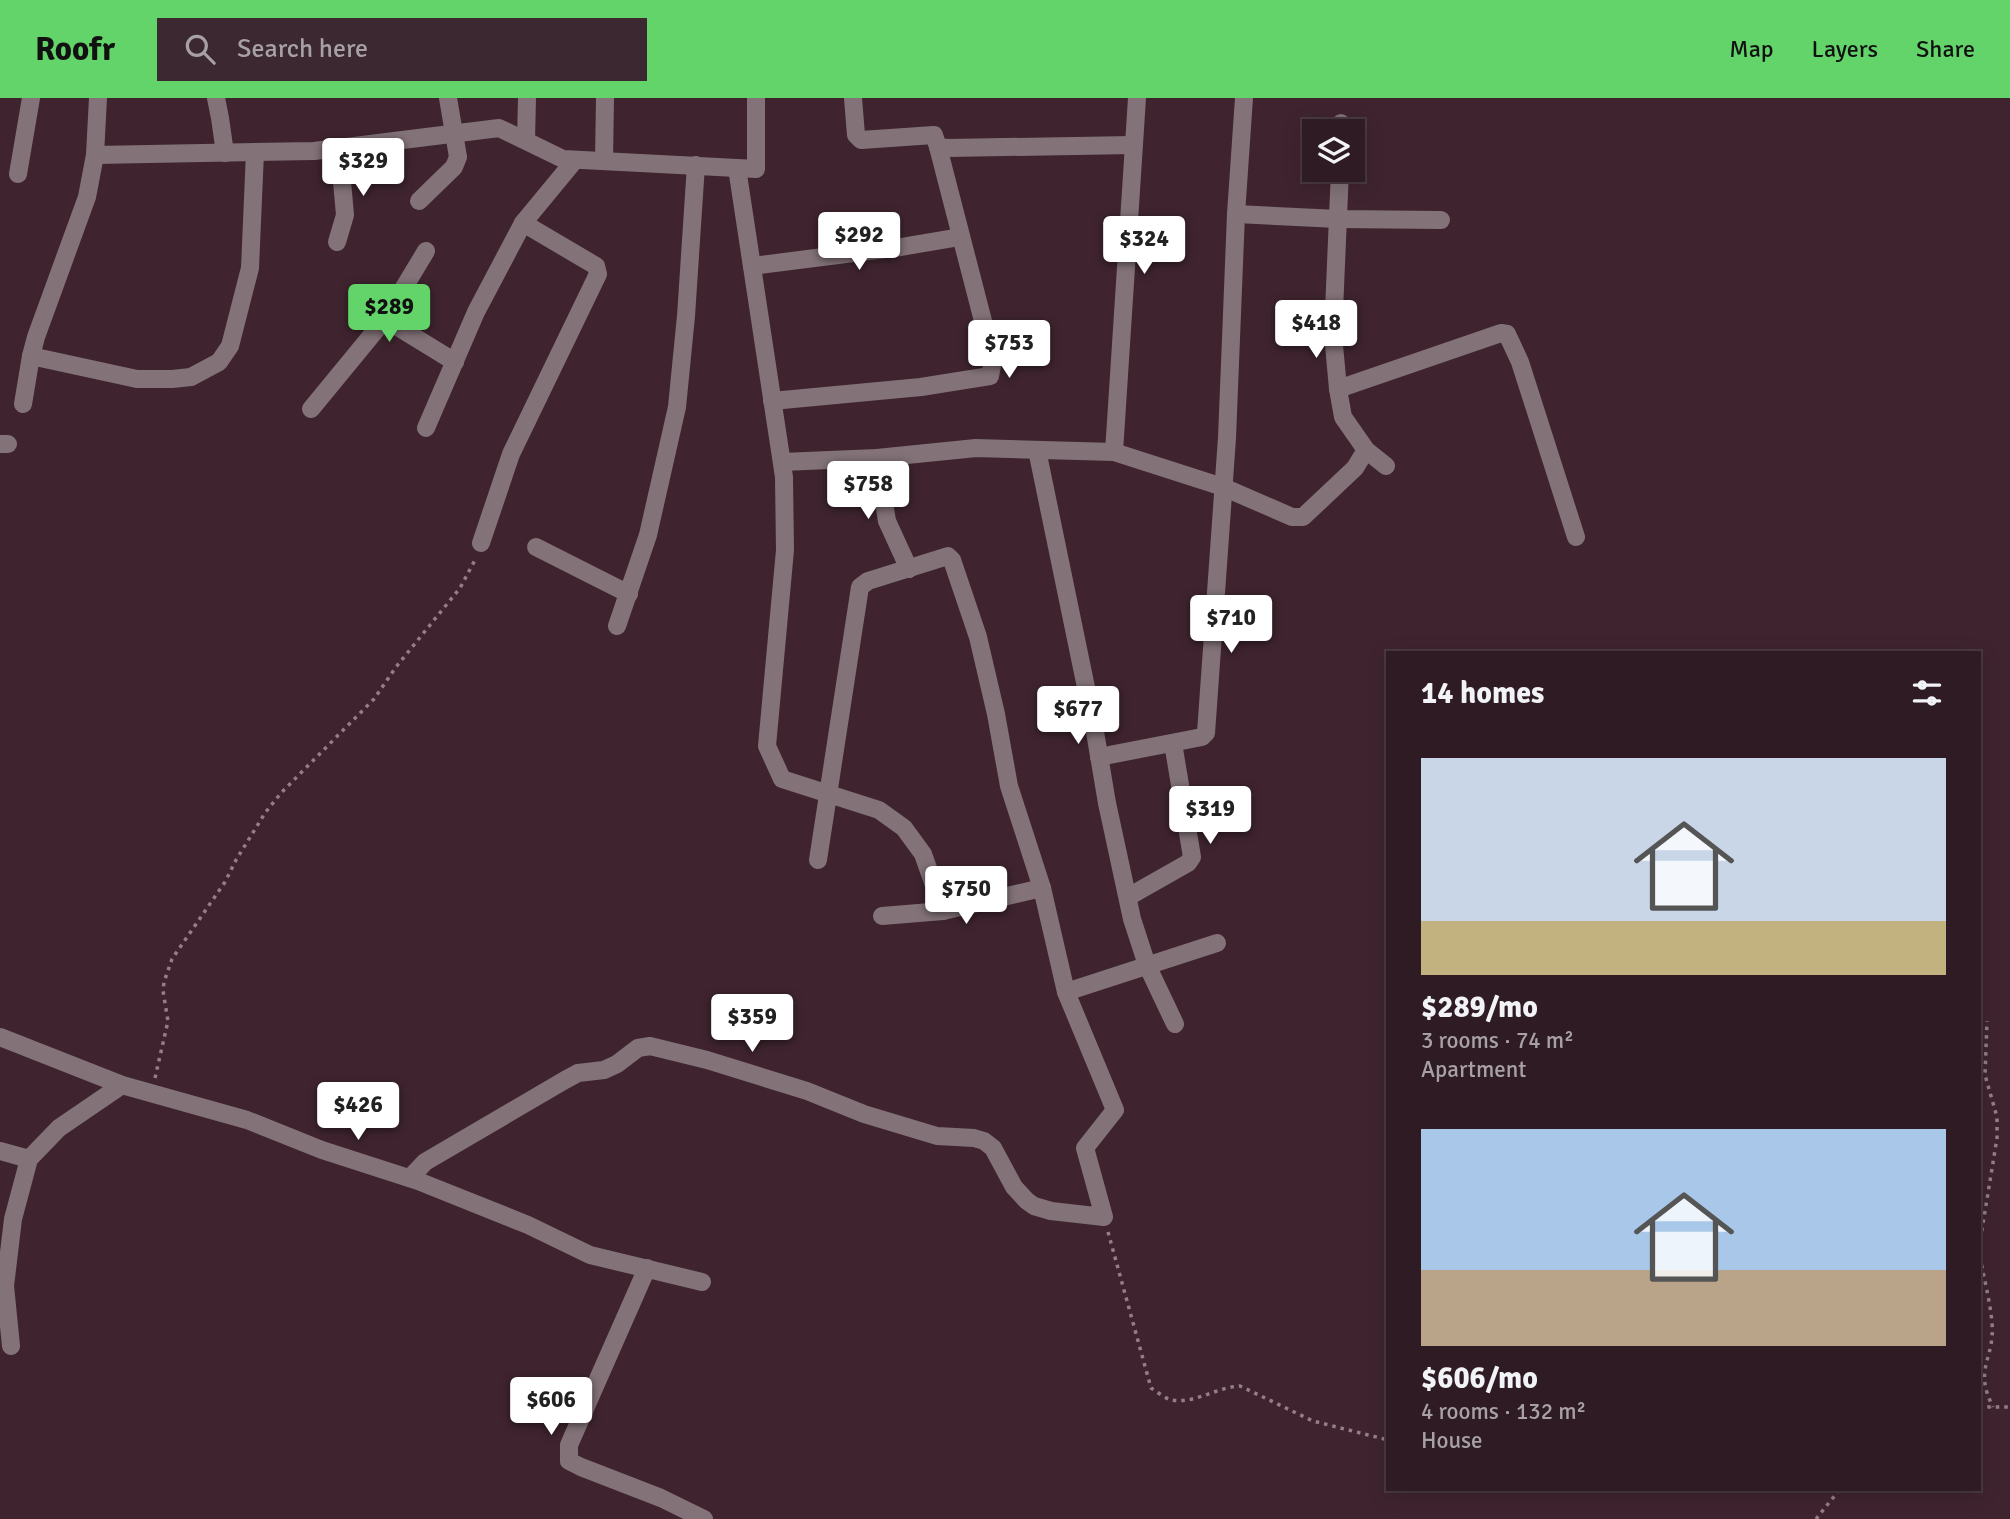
<!DOCTYPE html>
<html lang="en">
<head>
<meta charset="utf-8">
<style>
  :root { --surface:#2f1b23; --page:#3b2830; --text:#f1f3f6; --muted:#a7a1a6; --line:#4a3941; --accent:#63d469 }
  body { margin:0; font-family:Signika,sans-serif; background:var(--page); color:var(--text); height:100vh; display:flex; flex-direction:column; font-size:26px; white-space:nowrap }
  * { box-sizing:border-box; margin:0 }
  p { font-size:23px; color:var(--muted) }
  .icon { flex:none; width:38px; height:38px; fill:none; stroke:currentColor; stroke-width:2; stroke-linecap:round; stroke-linejoin:round }
  .map { position:relative; flex:1; overflow:hidden }
  .side { position:absolute; left:1386px; top:553px; width:595px; height:840px; display:flex; flex-direction:column; background:var(--surface); border-radius:0px; box-shadow:0 4px 18px #0003,0 0 0 2px var(--line) }
  .side>* { flex:none }
  .tools { position:absolute; left:1302px; top:21px; display:grid; gap:14px }
  .tools a { display:grid; place-items:center; width:63px; height:63px; border-radius:0px; background:var(--surface); box-shadow:0 4px 18px #0003,0 0 0 2px var(--line); font-size:35px }
  .price { position:absolute; translate:-50% -60px; padding:0 16px; border-radius:7px; background:#fff; color:#222; font-size:23px; line-height:46px; filter:drop-shadow(0 2px 4px #0008) }
  .price::after { content:''; position:absolute; left:50%; top:42px; width:21px; height:16px; margin-left:-10px; background:inherit; clip-path:polygon(0 0,100% 0,50% 100%) }
  .price.current { background:var(--accent); color:#111 }
  ul { padding:0; list-style:none }
  li { display:grid; align-content:center; gap:14px; height:371px; padding:0 35px }
  li span { display:grid; place-items:center; height:217px; border-radius:0px; color:#555 }
  li>.icon { margin-inline-start:auto }
  span .icon { width:126px; height:126px; fill:#fffc; stroke-width:1 }
  li b { font-size:30px }
  h2 { display:flex; justify-content:space-between; align-items:center; height:84px; padding:0 35px; font-size:30px }
  header { display:flex; align-items:center; gap:42px; box-sizing:border-box; height:98px; padding:0 35px; background:var(--accent); color:#111 }
  header strong { font-size:33px }
  nav { display:flex; gap:38px; margin-inline-start:auto; font-size:24px }
  .search { width:490px; height:63px; background:var(--page); display:flex; align-items:center; gap:18px; box-sizing:border-box; padding:0 24px; border-radius:0px; color:var(--muted); font-size:26px }
  .map>svg:first-child { display:block }
  .lines { fill:none; stroke-linecap:round; stroke-linejoin:round }
  .path { stroke:#957f87; stroke-width:3.5; stroke-dasharray:3.5 5; stroke-linecap:butt }
  .minor { stroke:#837379; stroke-width:18 }
</style>
</head>
<body>
<header>
<strong>Roofr</strong>
<div class="search"><svg class="icon" aria-label="search" viewBox="0 0 24 24"><circle cx="10" cy="10" r="6"/><path d="M15 15l6 6"/></svg>Search here</div>
<nav><a>Map</a><a>Layers</a><a>Share</a></nav>
</header>
<div class="map">
<svg width="2010" height="1421" viewBox="0 0 2010 1421">
  <rect width="100%" height="100%" fill="#3f242f"/>
  <g class="lines">
    <!-- path -->
    <g class="path">
      <polyline points="155,980 168,923 163,893 164,884 172,861 225,784 236,762 265,715 281,695 374,601 396,569 460,490 475,462"/>
      <path d="M 1108,1134 L 1151,1290 C 1157,1294 1165,1300 1171,1302 C 1195,1306 1217,1289 1240,1288 L 1313,1323 L 1388,1342"/>
      <polyline points="1979,1150 1997,1040 1997,1019 1985,977 1987,923"/>
      <path d="M 1979,1150 C 1982,1175 1990,1200 1992,1225 C 1995,1262 1973,1270 1993,1309"/>
      <polyline points="1979,1311 1988,1309 2010,1309"/>
      <polyline points="1816,1421 1840,1391"/>
    </g>
    <!-- minor -->
    <g class="minor">
      <polyline points="216,0 220,20 225,55"/>
      <polyline points="853,0 856,37 861,42 934,37 938,49 948,50 1133,47"/>
      <polyline points="1341,33 1341,25"/>
      <polyline points="526,42 527,0"/>
      <polyline points="95,57 314,53 499,30 563,61 756,71 756,0"/>
      <polyline points="604,63 605,0"/>
      <polyline points="737,70 784,379 785,452 767,648 782,681 879,712 904,730 923,756 943,813"/>
      <polyline points="1340,72 1333,236 1338,291 1343,319 1366,352 1386,368"/>
      <polyline points="18,76 31,0"/>
      <polyline points="419,103 454,69 458,59 448,0"/>
      <polyline points="1236,116 1338,121 1441,122"/>
      <polyline points="337,144 345,117 339,50"/>
      <polyline points="752,168 901,149 960,139"/>
      <polyline points="385,221 455,264"/>
      <polyline points="31,258 137,281 172,281 191,279 219,264 230,248 250,170 255,54"/>
      <polyline points="1338,291 1501,235 1507,236 1520,264 1576,439"/>
      <polyline points="772,303 921,289 990,278 992,268 990,250 938,49"/>
      <polyline points="23,306 31,258 36,239 87,99 95,57 98,0"/>
      <polyline points="311,311 385,221 426,153"/>
      <polyline points="426,330 476,214 523,125 575,62"/>
      <polyline points="0,346 8,346"/>
      <polyline points="1037,352 1094,628 1107,705 1132,821 1147,867 1175,926"/>
      <polyline points="1114,354 1137,0"/>
      <polyline points="877,360 887,423 909,471"/>
      <polyline points="782,364 877,360 976,350 1114,354 1223,389 1292,419 1303,419 1355,370 1366,352"/>
      <polyline points="481,445 511,356 598,176 596,168 523,125"/>
      <polyline points="536,449 629,496"/>
      <polyline points="617,528 648,437 677,309 686,218 696,67"/>
      <polyline points="1099,659 1202,639 1206,635 1227,340 1236,116 1244,0"/>
      <polyline points="1128,799 1188,765 1192,759 1173,645"/>
      <polyline points="882,818 943,813 1042,790"/>
      <polyline points="1066,894 1217,845"/>
      <polyline points="0,939 122,987 247,1022 322,1052 418,1083 528,1127 590,1157 702,1184"/>
      <polyline points="0,1053 29,1061"/>
      <polyline points="410,1080 425,1064 565,982 578,975 604,972 617,966 638,950 650,948 707,962 807,993 864,1016 937,1038 974,1040 984,1043 993,1050 1014,1089 1027,1103 1034,1108 1051,1113 1104,1119 1085,1050 1115,1012 1066,894 1042,790 1009,688 996,616 978,539 952,462 948,458 868,483 860,489 818,762"/>
      <polyline points="647,1170 569,1347 569,1363 581,1369 661,1400 704,1421"/>
      <polyline points="11,1248 5,1188 13,1121 29,1061 59,1030 122,987"/>
    </g>
  </g>
</svg>
<div class="tools">
<a><svg class="icon" aria-label="layers" viewBox="0 0 24 24"><path d="M12 4l9 5-9 5-9-5zM3 14l9 5 9-5"/></svg></a>
</div>
<b class="price" style="left:363px;top:100px">$329</b>
<b class="price" style="left:859px;top:174px">$292</b>
<b class="price" style="left:1144px;top:178px">$324</b>
<b class="price current" style="left:389px;top:246px">$289</b>
<b class="price" style="left:1316px;top:262px">$418</b>
<b class="price" style="left:1009px;top:282px">$753</b>
<b class="price" style="left:868px;top:423px">$758</b>
<b class="price" style="left:1231px;top:557px">$710</b>
<b class="price" style="left:1078px;top:648px">$677</b>
<b class="price" style="left:1210px;top:748px">$319</b>
<b class="price" style="left:966px;top:828px">$750</b>
<b class="price" style="left:752px;top:956px">$359</b>
<b class="price" style="left:358px;top:1044px">$426</b>
<b class="price" style="left:551px;top:1339px">$606</b>
<section class="side">
<h2>14 homes<svg class="icon" aria-label="filters" viewBox="0 0 24 24"><path d="M4 7h16M4 17h16"/><circle cx="9" cy="7" r="2"/><circle cx="15" cy="17" r="2"/></svg></h2>
<ul>
<li><span style="background:linear-gradient(#c9d6e8 75%,#c2b280 0)"><svg class="icon" aria-label="home" viewBox="0 0 24 24"><path d="M3 11l9-7 9 7M6 9v11h12V9"/></svg></span><div><b>$289/mo</b><p>3 rooms · 74 m²</p><p>Apartment</p></div></li>
<li><span style="background:linear-gradient(#a9c7e8 65%,#b9a48a 0)"><svg class="icon" aria-label="home" viewBox="0 0 24 24"><path d="M3 11l9-7 9 7M6 9v11h12V9"/></svg></span><div><b>$606/mo</b><p>4 rooms · 132 m²</p><p>House</p></div></li>
</ul>
</section>
</div>
</body>
</html>
